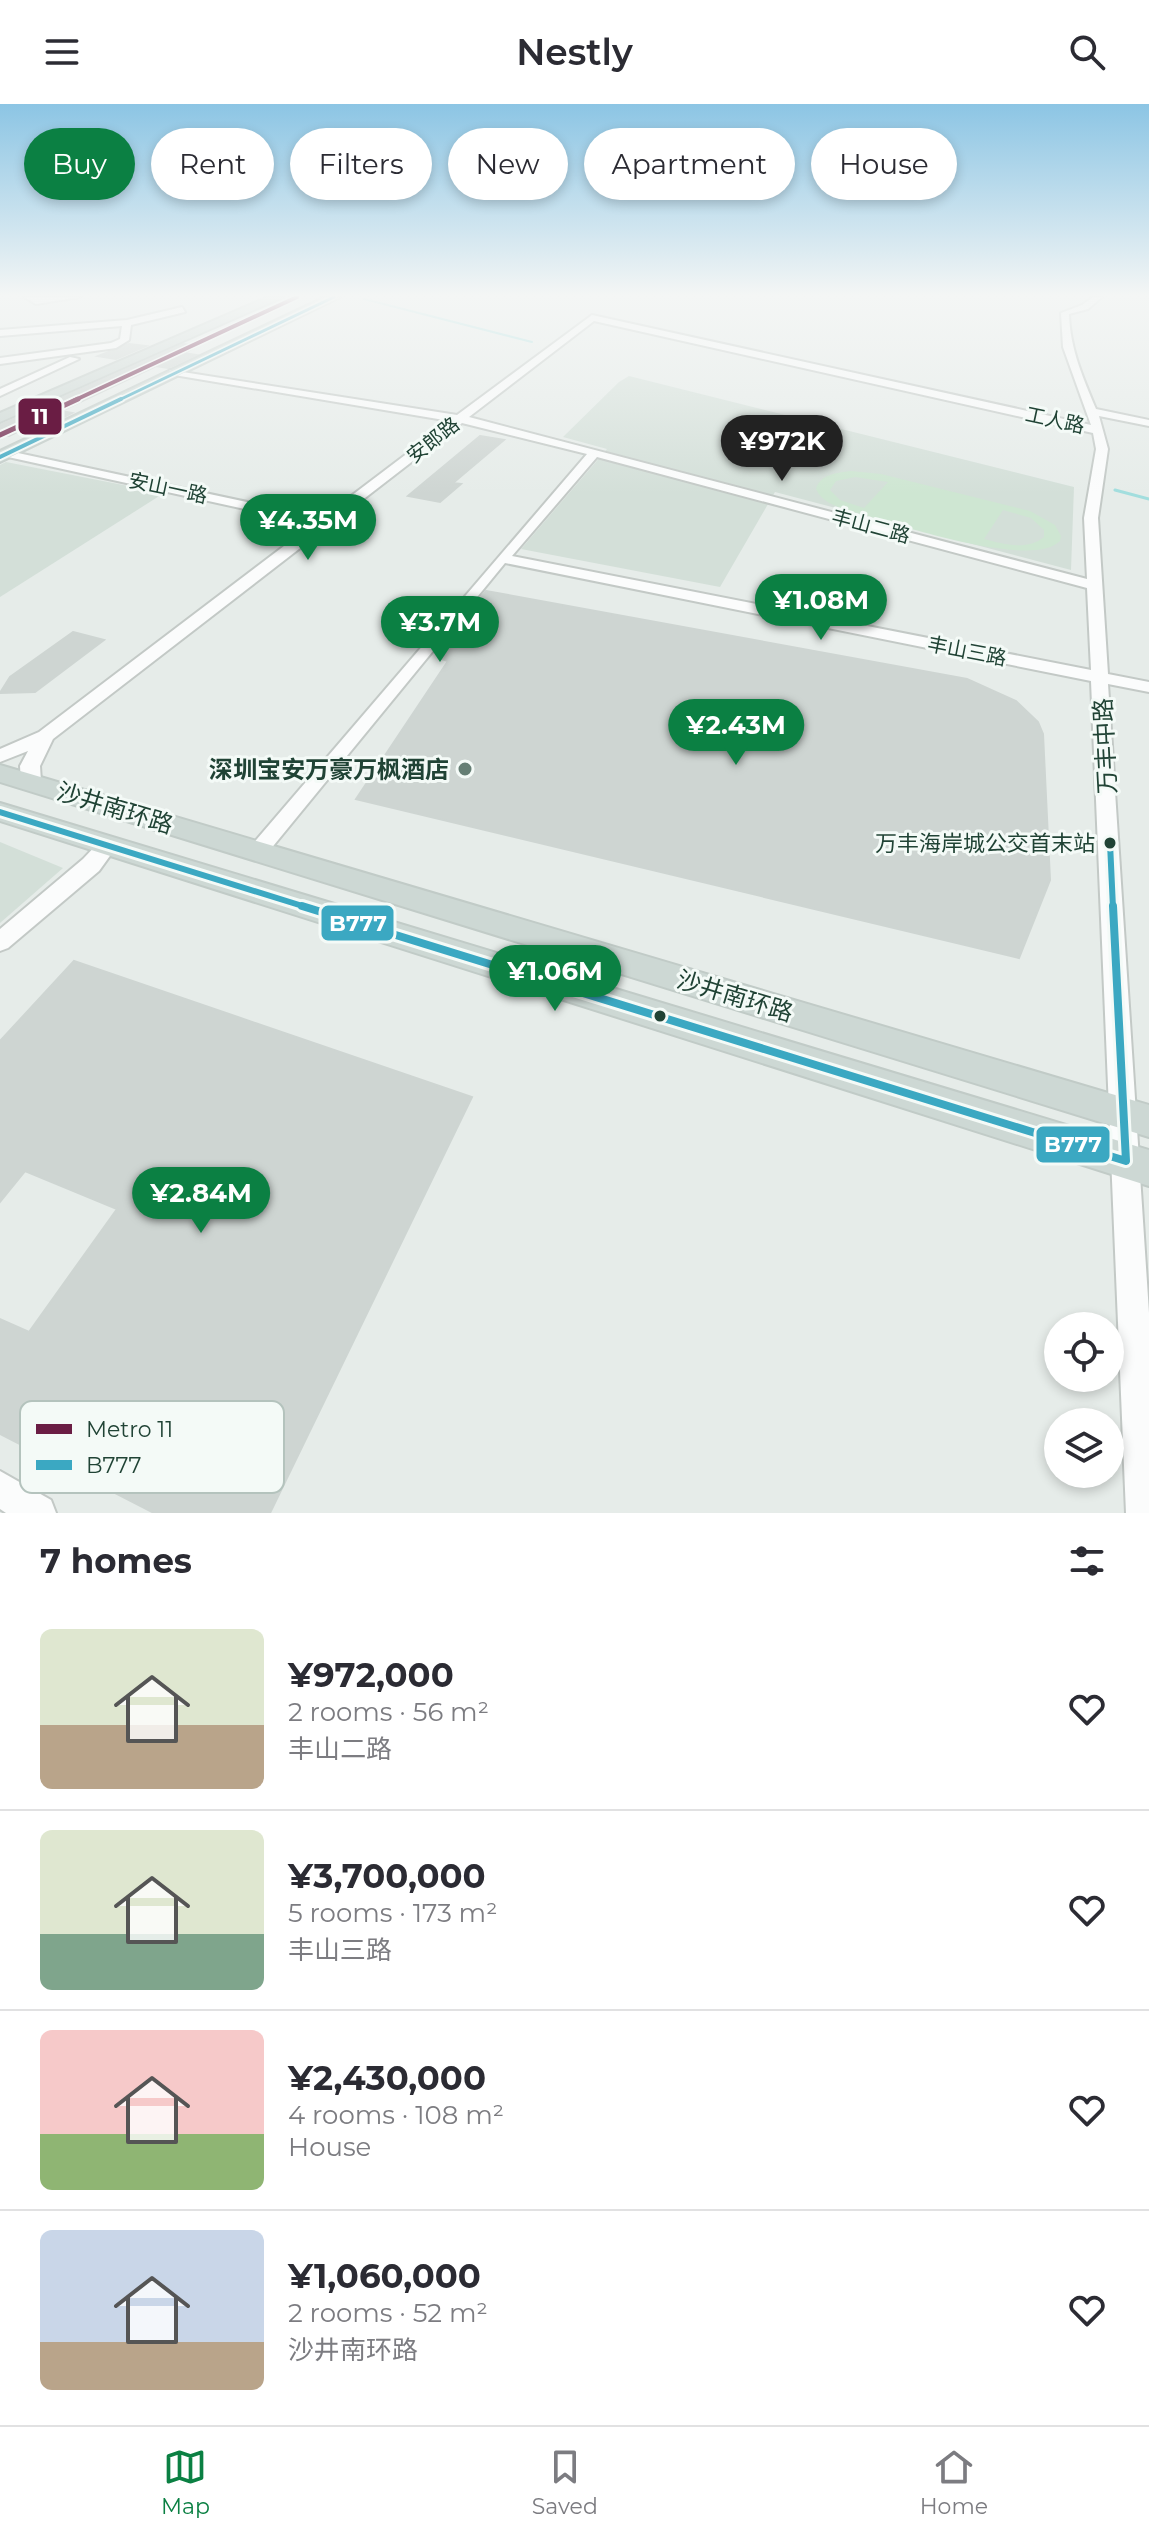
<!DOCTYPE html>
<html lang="en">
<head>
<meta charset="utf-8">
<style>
  :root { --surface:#fff; --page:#f2f2f3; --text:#2b2b33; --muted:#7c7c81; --line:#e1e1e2; --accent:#0b8043 }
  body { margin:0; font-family:Montserrat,"Noto Sans SC",sans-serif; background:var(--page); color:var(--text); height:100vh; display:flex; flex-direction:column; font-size:30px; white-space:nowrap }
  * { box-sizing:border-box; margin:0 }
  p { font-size:26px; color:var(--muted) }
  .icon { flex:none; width:44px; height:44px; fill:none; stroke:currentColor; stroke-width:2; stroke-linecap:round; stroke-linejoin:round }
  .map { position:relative; height:1409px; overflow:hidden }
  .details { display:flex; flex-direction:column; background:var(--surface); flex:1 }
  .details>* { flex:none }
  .top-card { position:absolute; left:24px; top:24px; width:1102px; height:72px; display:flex; gap:16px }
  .fabs { position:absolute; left:1044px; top:1208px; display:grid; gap:16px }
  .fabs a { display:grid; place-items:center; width:80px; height:80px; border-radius:50%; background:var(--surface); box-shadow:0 4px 12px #0003; font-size:40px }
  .price { position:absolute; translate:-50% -68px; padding:0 18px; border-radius:28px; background:var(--accent); color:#fff; font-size:26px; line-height:52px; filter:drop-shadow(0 2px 4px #0008) }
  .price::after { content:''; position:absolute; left:50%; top:48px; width:24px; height:18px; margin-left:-12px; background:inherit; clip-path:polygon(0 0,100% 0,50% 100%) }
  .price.on { background:#222; color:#fff }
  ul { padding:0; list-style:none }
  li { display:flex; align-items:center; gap:24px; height:200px; padding:0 40px }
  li+li { border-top:2px solid var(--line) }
  li span { display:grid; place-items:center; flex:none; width:224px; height:160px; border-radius:12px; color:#555 }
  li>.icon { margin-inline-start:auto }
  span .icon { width:96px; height:96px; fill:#fffc; stroke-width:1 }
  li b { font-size:34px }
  h2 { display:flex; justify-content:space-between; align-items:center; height:96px; padding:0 40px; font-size:34px }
  .tag { padding:0 28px; border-radius:36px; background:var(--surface); box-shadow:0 4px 12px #0003; font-size:28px; line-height:72px }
  .tag.on { background:var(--accent); color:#fff }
  header { display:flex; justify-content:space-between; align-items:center; height:104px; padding:0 40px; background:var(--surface); font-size:36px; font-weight:600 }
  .dock { display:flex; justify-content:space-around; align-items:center; height:112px; border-top:2px solid var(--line); background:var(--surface); font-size:22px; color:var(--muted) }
  .dock a { display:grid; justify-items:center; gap:4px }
  .dock .on { color:var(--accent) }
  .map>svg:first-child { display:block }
  .built { fill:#d3dfd8 }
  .green { fill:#cee6d2; fill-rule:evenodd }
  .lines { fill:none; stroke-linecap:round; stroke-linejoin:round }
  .stream-far1 { stroke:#a2dede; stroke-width:2 }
  .stream { stroke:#a2dede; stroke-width:3 }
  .building { fill:#ced5d2; stroke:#ced5d2; stroke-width:2 }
  .minor-casing { stroke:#c3c9c6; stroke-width:4 }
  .major-casing { stroke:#c1cbc7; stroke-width:4 }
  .minor { fill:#fbfcfc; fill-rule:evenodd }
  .major { fill:#cdd8d4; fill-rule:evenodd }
  .bus-1-far3-casing { stroke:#f4faf7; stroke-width:6 }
  .bus-1-far2-casing { stroke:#f4faf7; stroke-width:8 }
  .bus-1-far1-casing { stroke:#f4faf7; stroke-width:12 }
  .bus-1-casing { stroke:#f4faf7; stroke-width:14 }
  .bus-1-far3 { stroke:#3ba8c2; stroke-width:3 }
  .bus-1-far2 { stroke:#3ba8c2; stroke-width:4 }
  .bus-1-far1 { stroke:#3ba8c2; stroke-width:6 }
  .bus-1 { stroke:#3ba8c2; stroke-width:8 }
  .metro-1-far1-casing { stroke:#f4faf7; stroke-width:7 }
  .metro-1-casing { stroke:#f4faf7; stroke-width:9 }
  .metro-1-far1 { stroke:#6a1d44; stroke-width:4 }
  .metro-1 { stroke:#6a1d44; stroke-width:5 }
  .poi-dot { fill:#657e74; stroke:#f4faf7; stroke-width:3 }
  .bus-dot { fill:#204335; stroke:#f4faf7; stroke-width:3 }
  .labels { text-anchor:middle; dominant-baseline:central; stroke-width:6; stroke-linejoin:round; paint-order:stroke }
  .far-street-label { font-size:20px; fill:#204335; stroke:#f4faf7 }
  .bus-label { font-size:22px; fill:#204335; stroke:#f4faf7; text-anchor:end }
  .street-label { font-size:24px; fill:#204335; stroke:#f4faf7 }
  .poi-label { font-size:24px; font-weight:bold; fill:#204335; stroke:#f4faf7; text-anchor:end }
  .key { fill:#f4faf7; stroke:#b4c3bd; stroke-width:2 }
  .key-label { font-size:22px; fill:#204335 }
  .line-badge { stroke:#f4faf7; stroke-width:3 }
  .badge-label { font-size:22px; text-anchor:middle; font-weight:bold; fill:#fff }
</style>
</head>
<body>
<header><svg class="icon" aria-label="menu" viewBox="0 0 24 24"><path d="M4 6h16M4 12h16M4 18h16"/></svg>Nestly<svg class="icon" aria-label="search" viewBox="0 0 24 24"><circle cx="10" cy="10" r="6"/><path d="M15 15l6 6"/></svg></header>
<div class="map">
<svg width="1149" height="1409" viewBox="0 0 1149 1409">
  <rect width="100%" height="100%" fill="#e6ece9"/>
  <!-- built -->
  <g class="built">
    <polygon points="629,272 1074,383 1071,466 775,388 720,483 521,445 607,345 563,333 619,278"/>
    <polygon points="6,358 164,389 0,493 0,361"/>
    <polygon points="0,738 63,764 0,819"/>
  </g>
  <!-- green -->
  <path class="green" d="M 851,367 L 881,370 L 1030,407 L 1055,421 L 1061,432 L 1060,437 C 1031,467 888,417 847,406 C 835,402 822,398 816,385 C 820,370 837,369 851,367 ZM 855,373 L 888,378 L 864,404 L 840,396 L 830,386 L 836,377 ZM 1003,406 L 1031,414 L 1044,426 L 1044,433 C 1027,447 1003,440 984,435 Z"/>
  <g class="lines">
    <!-- stream-far1 -->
    <polyline class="stream-far1" points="364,195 532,238"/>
    <!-- stream -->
    <polyline class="stream" points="1115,386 1149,395"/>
  </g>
  <!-- building -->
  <g class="building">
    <polygon points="129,240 146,242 116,255 98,252"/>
    <polygon points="183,240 197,242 184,249 196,251 168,264 156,262 61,307 72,309 30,330 19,327 9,332 0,330 0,321"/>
    <polygon points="480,332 504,336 453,379 461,380 440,398 408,392"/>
    <polygon points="486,487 967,575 1016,597 1038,618 1043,630 1050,776 1019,854 356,695 448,557 441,555 462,528 453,527"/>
    <polygon points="73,528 104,536 35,588 0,589 10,573"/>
    <polygon points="74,857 472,993 270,1409 154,1409 0,1330 0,1215 29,1228 117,1105 25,1067 0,1098 0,937"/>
  </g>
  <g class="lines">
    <!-- minor casing -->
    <g class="minor-casing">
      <g id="minor">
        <polygon points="24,193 80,193 36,200"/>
        <path d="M 1093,193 L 1102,193 L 1088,205 L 1069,210 C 1070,245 1083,274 1096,305 L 1149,316 L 1149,322 L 1099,312 L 1108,345 L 1098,414 L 1108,570 L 1149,578 L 1149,588 L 1108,580 L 1149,1209 L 1149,1409 L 1126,1409 L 1091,577 L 505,459 L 265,752 L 251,752 L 248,747 L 251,742 L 587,350 L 462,319 L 53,635 L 40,662 L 41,678 L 38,683 L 31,685 L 21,678 L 20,662 L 28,647 L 0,658 L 0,645 L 39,628 L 313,420 L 8,353 L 4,352 L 4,346 L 322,414 L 450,317 L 174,271 L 169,268 L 170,266 L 457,311 L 592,211 L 1091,321 L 1063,243 L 1061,209 L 1082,201 ZM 594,217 L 1093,329 L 1096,345 L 1084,414 L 1087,475 L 469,313 ZM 597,353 L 1087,484 L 1091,566 L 512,452 Z"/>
        <polygon points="182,203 185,208 131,221 129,236 116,244 0,260 0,254 111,239 120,235 122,222 0,232 0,226 127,216"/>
        <polygon points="70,253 79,255 0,292 0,285"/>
        <polygon points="107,734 114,737 117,742 99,767 8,844 0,847 0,825 83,755 100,737"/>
        <polygon points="0,1367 51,1396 56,1409 6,1409 0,1405"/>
      </g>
    </g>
    <!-- major casing -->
    <g class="major-casing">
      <g id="major">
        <polygon points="268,193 283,193 0,318 0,309"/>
        <polygon points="325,193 340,193 0,358 0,347"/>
        <polygon points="0,661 1149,1001 1149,1033 0,678"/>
        <polygon points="0,699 1149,1046 1149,1082 0,717"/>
      </g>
    </g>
    <!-- minor -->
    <use href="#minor" class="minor"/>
    <!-- major -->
    <use href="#major" class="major"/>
    <!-- bus-1-far3 casing -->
    <g class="bus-1-far3-casing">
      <polyline id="bus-1-far3" points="117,297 334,193"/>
    </g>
    <!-- bus-1-far2 casing -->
    <g class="bus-1-far2-casing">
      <polyline id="bus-1-far2" points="0,353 121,295"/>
    </g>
    <!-- bus-1-far1 casing -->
    <g class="bus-1-far1-casing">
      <g id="bus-1-far1">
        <polyline points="0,708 309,804"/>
        <polyline points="1110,739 1113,804"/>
      </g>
    </g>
    <!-- bus-1 casing -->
    <g class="bus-1-casing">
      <polyline id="bus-1" points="302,802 1126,1057 1113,802"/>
    </g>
    <!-- bus-1-far3 -->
    <use href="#bus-1-far3" class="bus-1-far3"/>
    <!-- bus-1-far2 -->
    <use href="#bus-1-far2" class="bus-1-far2"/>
    <!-- bus-1-far1 -->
    <use href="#bus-1-far1" class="bus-1-far1"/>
    <!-- bus-1 -->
    <use href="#bus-1" class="bus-1"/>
    <!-- metro-1-far1 casing -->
    <g class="metro-1-far1-casing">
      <polyline id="metro-1-far1" points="73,297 297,193"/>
    </g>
    <!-- metro-1 casing -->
    <g class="metro-1-casing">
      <polyline id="metro-1" points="0,331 78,295"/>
    </g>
    <!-- metro-1-far1 -->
    <use href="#metro-1-far1" class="metro-1-far1"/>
    <!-- metro-1 -->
    <use href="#metro-1" class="metro-1"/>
  </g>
  <!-- sky -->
  <linearGradient id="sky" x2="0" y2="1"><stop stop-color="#8cc5e4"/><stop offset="0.49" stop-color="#f4f6f5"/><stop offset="1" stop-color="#f4f6f5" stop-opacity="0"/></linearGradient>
  <rect width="1149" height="390" fill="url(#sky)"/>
  <!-- markers -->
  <circle class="poi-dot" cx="465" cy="665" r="8"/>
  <g class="bus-dot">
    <circle cx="1110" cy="739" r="7"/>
    <circle cx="660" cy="912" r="7"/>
  </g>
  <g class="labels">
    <!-- far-street labels -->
    <g class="far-street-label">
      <text transform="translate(1055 316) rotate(12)">工人路</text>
      <text transform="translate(433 336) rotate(-38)">安郎路</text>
      <text transform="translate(168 384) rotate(12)">安山一路</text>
      <text transform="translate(871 422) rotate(15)">丰山二路</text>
      <text transform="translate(967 547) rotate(11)">丰山三路</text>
    </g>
    <!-- bus labels -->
    <g class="bus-label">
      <text x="1095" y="739">万丰海岸城公交首末站</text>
    </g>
    <!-- street labels -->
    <g class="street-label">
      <text transform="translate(1105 642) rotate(-93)">万丰中路</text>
      <text transform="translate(115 704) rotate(17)">沙井南环路</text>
      <text transform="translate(735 892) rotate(17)">沙井南环路</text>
    </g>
    <!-- poi labels -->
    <g class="poi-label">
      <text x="449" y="665">深圳宝安万豪万枫酒店</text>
    </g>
  </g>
  <!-- legend -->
  <rect x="20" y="1297" width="264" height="92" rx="12" class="key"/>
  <rect x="36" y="1320" width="36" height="10" fill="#6a1d44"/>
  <rect x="36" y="1356" width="36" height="10" fill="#3ba8c2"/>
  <g class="key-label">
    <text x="86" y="1333">Metro 11</text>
    <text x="86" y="1369">B777</text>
  </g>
  <g class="line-badge">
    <rect x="17" y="293" width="46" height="39" rx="8" fill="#6a1d44"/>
    <rect x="320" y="800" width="75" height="38" rx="8" fill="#3ba8c2"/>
    <rect x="1035" y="1021" width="76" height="39" rx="8" fill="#3ba8c2"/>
  </g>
  <g class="badge-label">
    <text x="40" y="320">11</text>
    <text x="358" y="827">B777</text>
    <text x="1073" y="1048">B777</text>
  </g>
</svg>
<div class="fabs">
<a><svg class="icon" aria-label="locate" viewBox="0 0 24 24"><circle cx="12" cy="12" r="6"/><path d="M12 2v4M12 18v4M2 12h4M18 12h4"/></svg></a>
<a><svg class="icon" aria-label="layers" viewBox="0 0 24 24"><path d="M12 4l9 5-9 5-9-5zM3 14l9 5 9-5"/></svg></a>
</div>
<b class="price on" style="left:782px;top:379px">¥972K</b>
<b class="price" style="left:308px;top:458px">¥4.35M</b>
<b class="price" style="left:821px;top:538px">¥1.08M</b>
<b class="price" style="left:440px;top:560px">¥3.7M</b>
<b class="price" style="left:736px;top:663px">¥2.43M</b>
<b class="price" style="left:555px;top:909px">¥1.06M</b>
<b class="price" style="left:201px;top:1131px">¥2.84M</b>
<div class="top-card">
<a class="tag on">Buy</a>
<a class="tag">Rent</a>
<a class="tag">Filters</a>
<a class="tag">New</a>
<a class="tag">Apartment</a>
<a class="tag">House</a>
</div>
</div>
<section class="details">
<h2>7 homes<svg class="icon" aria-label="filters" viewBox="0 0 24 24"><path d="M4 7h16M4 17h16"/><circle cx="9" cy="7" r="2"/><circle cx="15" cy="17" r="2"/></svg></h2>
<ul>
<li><span style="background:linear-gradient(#dfe7d0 60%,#b9a48a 0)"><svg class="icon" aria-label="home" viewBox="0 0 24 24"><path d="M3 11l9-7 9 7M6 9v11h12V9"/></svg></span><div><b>¥972,000</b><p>2 rooms · 56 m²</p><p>丰山二路</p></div><svg class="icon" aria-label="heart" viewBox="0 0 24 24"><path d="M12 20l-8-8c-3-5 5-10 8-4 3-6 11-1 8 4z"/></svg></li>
<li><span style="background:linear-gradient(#dfe7d0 65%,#7fa58c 0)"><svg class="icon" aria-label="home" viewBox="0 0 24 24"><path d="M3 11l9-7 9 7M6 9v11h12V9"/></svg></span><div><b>¥3,700,000</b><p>5 rooms · 173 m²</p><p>丰山三路</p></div><svg class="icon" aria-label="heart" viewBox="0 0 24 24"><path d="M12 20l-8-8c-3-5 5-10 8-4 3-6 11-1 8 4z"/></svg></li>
<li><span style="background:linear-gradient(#f6c9c9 65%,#8fb573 0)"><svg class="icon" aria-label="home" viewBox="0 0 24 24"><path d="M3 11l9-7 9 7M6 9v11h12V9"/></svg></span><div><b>¥2,430,000</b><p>4 rooms · 108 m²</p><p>House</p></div><svg class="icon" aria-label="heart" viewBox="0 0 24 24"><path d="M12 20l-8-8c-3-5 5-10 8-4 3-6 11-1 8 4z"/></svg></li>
<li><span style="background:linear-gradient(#c9d6e8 70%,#b9a48a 0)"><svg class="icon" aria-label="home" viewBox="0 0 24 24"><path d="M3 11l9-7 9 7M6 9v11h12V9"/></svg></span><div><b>¥1,060,000</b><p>2 rooms · 52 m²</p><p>沙井南环路</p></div><svg class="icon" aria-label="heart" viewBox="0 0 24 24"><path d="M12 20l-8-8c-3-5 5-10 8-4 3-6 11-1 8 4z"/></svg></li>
</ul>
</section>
<nav class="dock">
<a class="on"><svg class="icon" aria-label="map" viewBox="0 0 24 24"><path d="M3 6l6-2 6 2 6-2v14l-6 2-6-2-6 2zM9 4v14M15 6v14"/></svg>Map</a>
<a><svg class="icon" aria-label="saved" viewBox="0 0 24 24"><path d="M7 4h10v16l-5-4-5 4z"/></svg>Saved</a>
<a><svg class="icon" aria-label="home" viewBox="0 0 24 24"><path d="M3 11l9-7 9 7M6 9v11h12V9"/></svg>Home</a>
</nav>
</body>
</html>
